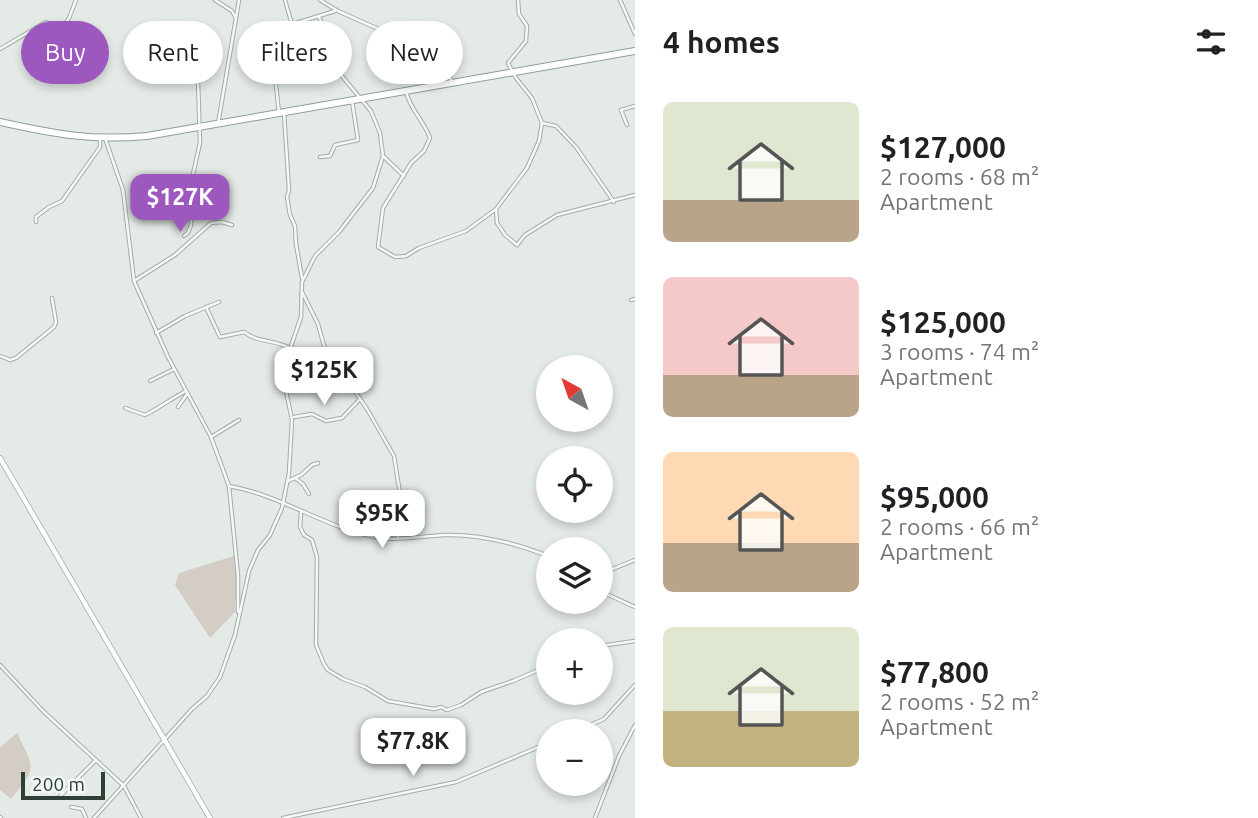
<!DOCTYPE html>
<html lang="en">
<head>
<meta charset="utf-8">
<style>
  :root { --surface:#fff; --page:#f2f2f2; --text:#202124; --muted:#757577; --accent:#9d58bf }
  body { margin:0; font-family:Ubuntu,sans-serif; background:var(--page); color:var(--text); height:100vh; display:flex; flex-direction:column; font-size:26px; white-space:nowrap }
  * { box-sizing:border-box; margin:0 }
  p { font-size:23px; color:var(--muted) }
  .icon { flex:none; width:38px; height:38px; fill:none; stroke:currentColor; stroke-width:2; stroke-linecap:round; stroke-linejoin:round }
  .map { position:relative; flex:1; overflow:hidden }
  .drawer { display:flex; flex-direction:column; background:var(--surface); width:623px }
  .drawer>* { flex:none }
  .hud { position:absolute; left:21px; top:21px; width:508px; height:63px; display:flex; gap:14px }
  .needle { width:46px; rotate:320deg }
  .controls { position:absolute; left:536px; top:355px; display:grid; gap:14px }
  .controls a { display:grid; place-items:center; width:77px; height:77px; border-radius:50%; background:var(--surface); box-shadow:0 4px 10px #0003; font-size:35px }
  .scale { position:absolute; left:21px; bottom:18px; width:84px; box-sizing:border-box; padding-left:7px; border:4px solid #2d4036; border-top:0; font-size:19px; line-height:24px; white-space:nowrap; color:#2d4036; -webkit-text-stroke:5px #f3f7f5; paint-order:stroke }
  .price { position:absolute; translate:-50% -60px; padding:0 16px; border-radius:14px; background:#fff; color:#222; font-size:23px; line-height:46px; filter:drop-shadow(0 2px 4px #0008) }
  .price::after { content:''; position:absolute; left:50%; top:42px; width:21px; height:16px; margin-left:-10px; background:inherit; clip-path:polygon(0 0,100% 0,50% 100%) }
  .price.selected { background:var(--accent); color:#fff }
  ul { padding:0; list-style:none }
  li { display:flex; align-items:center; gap:21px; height:175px; padding:0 28px }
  li span { display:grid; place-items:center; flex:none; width:196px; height:140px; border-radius:10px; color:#555 }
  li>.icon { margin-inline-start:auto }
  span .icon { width:84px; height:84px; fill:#fffc; stroke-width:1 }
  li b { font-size:30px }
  h2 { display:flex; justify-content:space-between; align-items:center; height:84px; padding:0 28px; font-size:30px }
  .chip { padding:0 24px; border-radius:32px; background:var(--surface); box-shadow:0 4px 10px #0003; font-size:24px; line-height:63px }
  .chip.selected { background:var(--accent); color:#fff }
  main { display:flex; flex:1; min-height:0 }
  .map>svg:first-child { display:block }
  .green { fill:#d3cdc6 }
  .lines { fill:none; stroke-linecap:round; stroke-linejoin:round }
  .street-casing { stroke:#a2ada7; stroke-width:4.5 }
  .secondary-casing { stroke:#a2ada7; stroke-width:6 }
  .highway-casing { stroke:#8d9f94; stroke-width:8 }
  .street { stroke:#f6f9f7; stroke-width:2.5 }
  .secondary { stroke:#fff; stroke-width:4.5 }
  .highway { stroke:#fff; stroke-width:6 }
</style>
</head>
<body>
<main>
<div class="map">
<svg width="635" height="818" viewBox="0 0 635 818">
  <rect width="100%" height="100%" fill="#e4eae6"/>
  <!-- green -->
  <g class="green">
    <polygon points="234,556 237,580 235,612 210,638 175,585 179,573"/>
    <path d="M 17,733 C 35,770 37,767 11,799 L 0,790 L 0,747 Z"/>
  </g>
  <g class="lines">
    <!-- street casing -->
    <g class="street-casing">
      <g id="street">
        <polyline points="215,0 232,11 236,18"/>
        <polyline points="320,0 338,11 423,49 442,54 452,83"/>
        <polyline points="518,0 519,14 527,26 526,41 508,63 516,78 532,98 542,123 539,141 527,168 496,209 497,223 505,235 517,245 525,235 557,215 635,195"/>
        <polyline points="620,0 635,34"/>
        <polyline points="319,17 327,34 341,49 344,61"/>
        <polyline points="293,24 335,11"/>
        <polyline points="0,49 46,22 58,27 63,27 69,18 76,0"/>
        <path d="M 406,91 C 409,108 424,121 430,138 L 424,151 L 411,163 L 383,208 L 378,247 L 395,257 L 406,256 L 419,248 L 466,231 L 496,209"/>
        <polyline points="279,113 275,76 291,21 285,0"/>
        <polyline points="284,113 289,190 287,197 290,215 295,226 296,244 302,278"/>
        <polyline points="542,123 556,126 576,147 614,202"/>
        <polyline points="218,124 239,0"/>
        <polyline points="627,125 621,110 635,106"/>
        <polyline points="105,138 123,190 134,281 168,357 211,437 229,486 238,576 238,612"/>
        <polyline points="383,156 404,176"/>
        <polyline points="320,157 330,156 335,145 358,140 352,101"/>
        <polyline points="36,222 36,217 49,207 62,201 100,147 100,138"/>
        <polyline points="184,236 188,233 191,225 191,183 200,143 198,81 194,71 185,62"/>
        <polyline points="134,281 175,255 211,223 222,222 232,225"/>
        <polyline points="302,292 318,324 324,346 367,409 394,456 402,506 398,538"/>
        <polyline points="631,300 635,299"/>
        <path d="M 206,307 L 220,337 L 244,332 C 258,343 273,339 290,348"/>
        <polyline points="156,333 185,316 219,302"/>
        <polyline points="0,356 10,360 16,358 54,327 56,322 52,298"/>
        <polyline points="150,381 174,369"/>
        <polyline points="178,407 187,394"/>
        <path d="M 125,408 L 145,415 C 159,408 171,399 186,391"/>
        <polyline points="294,417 312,414 326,421 342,418 360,399"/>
        <polyline points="211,437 239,420"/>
        <polyline points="295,478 303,484 309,494"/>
        <polyline points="288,481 301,475 312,465 318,463"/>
        <path d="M 229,486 C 282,495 326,529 380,538 C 400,541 423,536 444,535 C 479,534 515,543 548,556"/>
        <polyline points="301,512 300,527 304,535 312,540 317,557 316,645 324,664 328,670 343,679 365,687 388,701 434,709 441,707 447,710 461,705 481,692 513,681 548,666"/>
        <polyline points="600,574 635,560"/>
        <polyline points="600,591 635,607"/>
        <polyline points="600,646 635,641"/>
        <polyline points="0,665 43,711 124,786 141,818"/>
        <polyline points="575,732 604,719 635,685"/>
        <polyline points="60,796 96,760"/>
        <polyline points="71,807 82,809 86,818"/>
        <polyline points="0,817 1,818"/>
        <polyline points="94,818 192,709 207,696 220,677 235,635 249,571 258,550 270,535 282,508 289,473 292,420 285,386 289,352 301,317 302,282 315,256 339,232 373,188 383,156 380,133 371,111 341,75 314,49 291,21"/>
        <polyline points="283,818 456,782 548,743"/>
        <polyline points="595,818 619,756 635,725"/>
      </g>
    </g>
    <!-- secondary casing -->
    <g class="secondary-casing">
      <polyline id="secondary" points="0,458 210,818"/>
    </g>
    <!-- highway casing -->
    <g class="highway-casing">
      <path id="highway" d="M 0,122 C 54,134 91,141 147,136 L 635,51"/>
    </g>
    <!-- street -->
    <use href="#street" class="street"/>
    <!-- secondary -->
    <use href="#secondary" class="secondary"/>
    <!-- highway -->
    <use href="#highway" class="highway"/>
  </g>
</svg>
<div class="controls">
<a><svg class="needle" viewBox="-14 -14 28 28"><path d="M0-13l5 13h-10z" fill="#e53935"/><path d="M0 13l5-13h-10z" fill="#757577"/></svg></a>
<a><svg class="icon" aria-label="locate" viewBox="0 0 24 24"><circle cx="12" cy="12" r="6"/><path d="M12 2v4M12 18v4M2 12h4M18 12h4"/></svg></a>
<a><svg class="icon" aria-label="layers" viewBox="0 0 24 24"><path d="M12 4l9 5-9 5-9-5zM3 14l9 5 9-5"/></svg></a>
<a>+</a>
<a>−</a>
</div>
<div class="scale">200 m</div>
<b class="price selected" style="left:180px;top:234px">$127K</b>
<b class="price" style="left:324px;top:407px">$125K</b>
<b class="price" style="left:382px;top:550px">$95K</b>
<b class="price" style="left:413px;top:778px">$77.8K</b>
<div class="hud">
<a class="chip selected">Buy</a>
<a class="chip">Rent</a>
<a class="chip">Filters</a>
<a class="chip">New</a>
</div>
</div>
<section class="drawer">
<h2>4 homes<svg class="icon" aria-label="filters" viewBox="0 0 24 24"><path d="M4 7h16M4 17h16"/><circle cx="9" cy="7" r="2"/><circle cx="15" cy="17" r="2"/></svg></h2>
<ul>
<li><span style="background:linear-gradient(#dfe7d0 70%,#b9a48a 0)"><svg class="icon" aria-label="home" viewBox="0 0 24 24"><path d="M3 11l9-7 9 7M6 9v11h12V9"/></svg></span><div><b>$127,000</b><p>2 rooms · 68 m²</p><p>Apartment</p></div></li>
<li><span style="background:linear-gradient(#f6c9c9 70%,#b9a48a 0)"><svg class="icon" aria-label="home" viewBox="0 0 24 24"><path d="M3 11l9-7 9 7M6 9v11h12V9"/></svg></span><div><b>$125,000</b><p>3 rooms · 74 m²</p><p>Apartment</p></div></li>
<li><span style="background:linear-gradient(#ffd9b3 65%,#b9a48a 0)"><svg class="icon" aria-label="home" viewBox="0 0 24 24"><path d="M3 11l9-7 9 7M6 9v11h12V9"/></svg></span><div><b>$95,000</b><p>2 rooms · 66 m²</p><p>Apartment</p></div></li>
<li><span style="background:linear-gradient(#dfe7d0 60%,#c2b280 0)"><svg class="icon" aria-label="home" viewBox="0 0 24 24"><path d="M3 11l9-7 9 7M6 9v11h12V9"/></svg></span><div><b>$77,800</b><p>2 rooms · 52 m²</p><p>Apartment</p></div></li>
</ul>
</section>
</main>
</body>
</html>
